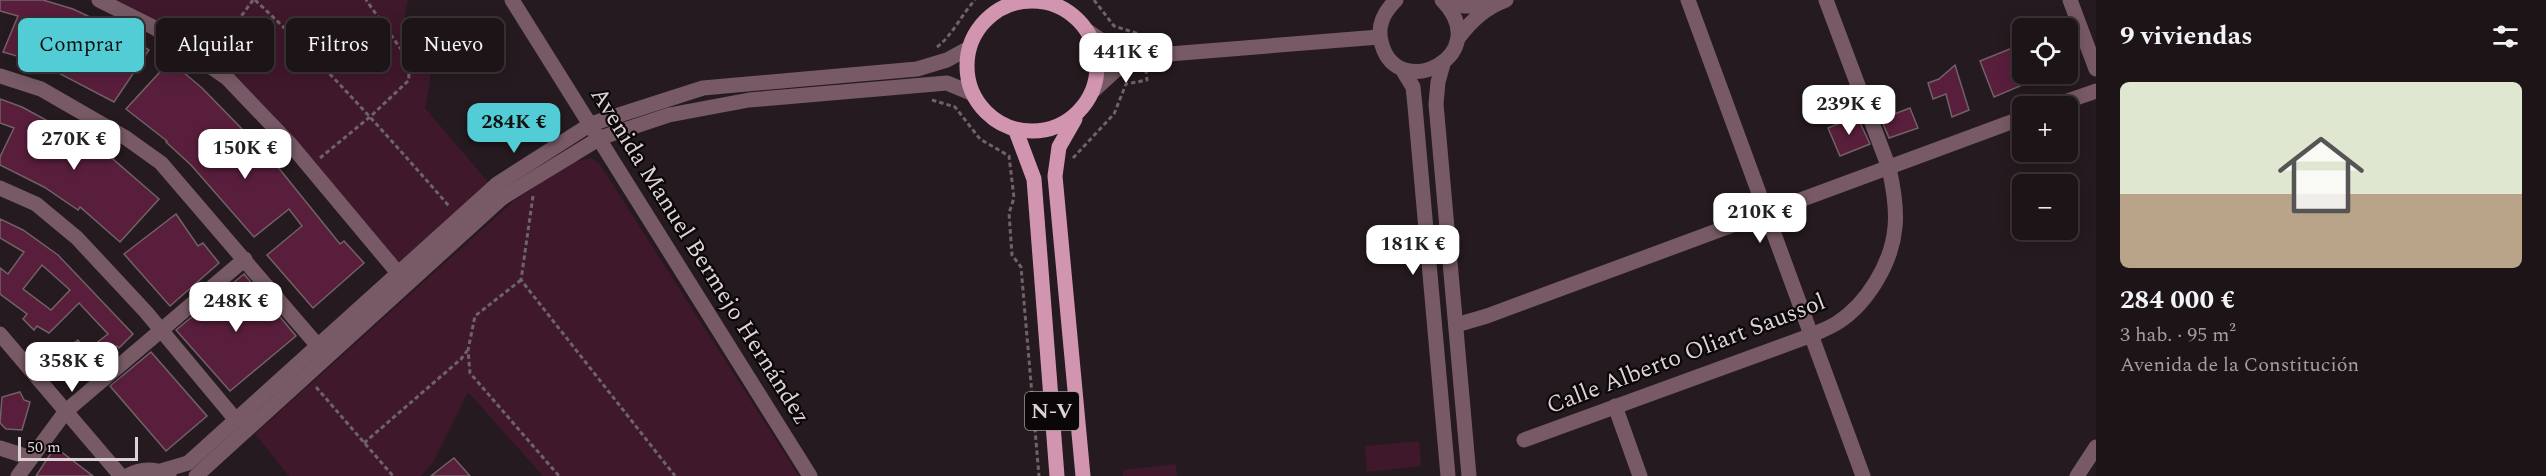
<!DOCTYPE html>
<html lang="es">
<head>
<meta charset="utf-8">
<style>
  :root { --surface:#1c1417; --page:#292124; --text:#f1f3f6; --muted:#a09ea1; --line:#3a3336; --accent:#52ccd5 }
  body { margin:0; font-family:Spectral,serif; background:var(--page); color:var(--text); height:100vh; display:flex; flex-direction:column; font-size:22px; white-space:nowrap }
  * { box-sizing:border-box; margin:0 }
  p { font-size:20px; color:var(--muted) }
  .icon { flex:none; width:33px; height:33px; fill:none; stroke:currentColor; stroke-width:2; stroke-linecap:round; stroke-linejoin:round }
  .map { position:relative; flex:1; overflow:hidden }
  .sheet { display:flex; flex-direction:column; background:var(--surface); width:450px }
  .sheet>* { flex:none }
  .hud { position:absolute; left:18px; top:18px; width:570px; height:54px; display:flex; gap:12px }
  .controls { position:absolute; left:2012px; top:18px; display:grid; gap:12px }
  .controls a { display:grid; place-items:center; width:66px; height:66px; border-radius:9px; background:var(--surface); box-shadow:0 3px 15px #0003,0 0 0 2px var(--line); font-size:30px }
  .scale { position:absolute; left:18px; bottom:15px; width:120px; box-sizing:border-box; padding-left:6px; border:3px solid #dbd3d6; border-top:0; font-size:16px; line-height:21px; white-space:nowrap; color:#dbd3d6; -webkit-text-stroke:4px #0b0708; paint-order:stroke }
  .price { position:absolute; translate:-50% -51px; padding:0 14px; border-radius:12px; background:#fff; color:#222; font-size:20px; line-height:39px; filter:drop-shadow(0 2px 3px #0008) }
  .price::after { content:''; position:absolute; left:50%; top:36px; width:18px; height:14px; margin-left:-9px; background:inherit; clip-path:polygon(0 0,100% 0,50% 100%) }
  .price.current { background:var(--accent); color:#111 }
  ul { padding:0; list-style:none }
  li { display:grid; align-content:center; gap:12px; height:318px; padding:0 24px }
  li+li { border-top:2px solid var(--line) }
  li span { display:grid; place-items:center; height:186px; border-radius:9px; color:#555 }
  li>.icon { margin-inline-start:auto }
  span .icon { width:108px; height:108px; fill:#fffc; stroke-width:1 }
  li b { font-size:26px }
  h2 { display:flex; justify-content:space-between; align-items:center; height:72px; padding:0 24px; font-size:26px }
  .chip { padding:0 21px; border-radius:9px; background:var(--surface); box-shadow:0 3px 15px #0003,0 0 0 2px var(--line); font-size:21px; line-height:54px }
  .chip.current { background:var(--accent); color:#111 }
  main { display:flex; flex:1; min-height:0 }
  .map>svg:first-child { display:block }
  .green { fill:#40182b }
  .building { fill:#591e3c; stroke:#706267; stroke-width:1.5; fill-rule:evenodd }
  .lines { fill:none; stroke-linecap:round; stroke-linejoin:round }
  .path { stroke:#6d6468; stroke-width:3; stroke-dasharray:4.5 3; stroke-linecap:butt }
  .minor { stroke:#775a66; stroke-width:15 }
  .major { stroke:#d295af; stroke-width:15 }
  .labels { text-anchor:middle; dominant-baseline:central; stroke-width:4.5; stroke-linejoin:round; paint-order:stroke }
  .shield { fill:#0b0708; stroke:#9d9698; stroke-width:1.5 }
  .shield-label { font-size:22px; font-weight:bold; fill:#dbd3d6 }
  .street-label { font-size:24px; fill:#dbd3d6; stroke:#0b0708 }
</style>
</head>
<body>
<main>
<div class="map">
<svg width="2096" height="476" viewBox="0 0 2096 476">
  <rect width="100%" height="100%" fill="#251a1f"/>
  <!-- green -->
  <g class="green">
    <path d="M 114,0 L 408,0 L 403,25 C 432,59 435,64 425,108 L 488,182 L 398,263 L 298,143 L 222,63 L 156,20 Z"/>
    <polygon points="591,158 599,163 799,476 543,476 468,392 433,462 421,476 289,476 255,434 515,200 574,162"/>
    <polygon points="1419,441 1421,466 1367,472 1365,446"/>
    <polygon points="1176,464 1177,476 1123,476 1122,470"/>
  </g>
  <!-- building -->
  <g class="building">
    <polygon points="0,0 43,0 73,9 113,28 149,50 114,102 47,67 48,65 3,52 18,16 0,11"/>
    <polygon points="2022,44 2022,71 2015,74 2048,74 1994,97 1980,61"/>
    <polygon points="170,61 202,88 246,133 248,130 340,244 344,241 364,263 313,308 267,255 302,226 289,209 254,237 191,165 166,142 167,141 126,109"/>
    <polygon points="1955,65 1969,110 1952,117 1946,94 1933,99 1928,83 1939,79"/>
    <polygon points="0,99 22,107 79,138 82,133 115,156 113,159 159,199 120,242 80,207 78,210 44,187 0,165 0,157 14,128 0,123"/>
    <polygon points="1910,108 1918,128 1889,138 1881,119"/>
    <polygon points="1857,116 1870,144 1840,156 1828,128"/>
    <polygon points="176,214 198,246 203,243 219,263 170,306 124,254"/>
    <path d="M 0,219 L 23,230 L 58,255 L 133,334 L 119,348 L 117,346 L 82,373 L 73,365 L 67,369 L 57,355 L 78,340 L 86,351 L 108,334 L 79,303 L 49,333 L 37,326 L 34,330 L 23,319 L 27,314 L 0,294 L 0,268 L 8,274 L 24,252 L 0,238 ZM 42,265 L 70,290 L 51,310 L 23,289 Z"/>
    <polygon points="244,274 296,336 230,391 176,330"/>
    <polygon points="151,352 207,416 166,451 110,386"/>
    <polygon points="20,392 24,400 30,402 22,430 6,429 0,423 2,397"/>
    <polygon points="55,447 93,476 36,476"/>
    <polygon points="454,458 470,476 431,476 446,464"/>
  </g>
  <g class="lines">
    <!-- path -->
    <g class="path">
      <path d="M 255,0 C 325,65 387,135 449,206"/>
      <polyline points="1094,0 1114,26 1142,35 1142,41"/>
      <path d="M 937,47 C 951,37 962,14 975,0"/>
      <polyline points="215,52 253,0"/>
      <polyline points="932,100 955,107 980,139 1009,156 1014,198 1009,213 1012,255 1021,267 1039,476"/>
      <polyline points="320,158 371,116 409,80 408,59 366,0"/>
      <polyline points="1073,158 1114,114 1126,84 1147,80 1146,71"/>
      <polyline points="533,196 521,280 675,476"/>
      <polyline points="521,280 475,316 468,350 470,373 559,476"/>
      <polyline points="316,387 393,476"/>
      <polyline points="364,443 461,359 467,351"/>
    </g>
    <!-- minor -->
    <g class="minor">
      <polyline points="99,0 155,28 227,78 291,145 398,273"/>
      <polyline points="512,0 810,476"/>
      <path d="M 1396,0 C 1383,13 1376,27 1382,45 C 1399,103 1496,55 1442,0"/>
      <polyline points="1443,0 1464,6 1490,6"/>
      <polyline points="1688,0 1863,476"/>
      <polyline points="2070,0 2096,69"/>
      <polyline points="1089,32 1114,49 1144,56 1379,37"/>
      <path d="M 1459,37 C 1472,20 1485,8 1506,0"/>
      <polyline points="1443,64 1438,82 1436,104 1469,476"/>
      <polyline points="1402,69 1413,87 1415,106 1448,476"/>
      <polyline points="0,76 41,89 126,138 161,163 318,346"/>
      <polyline points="1093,91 1116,70 1144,56"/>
      <polyline points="2053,106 2096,91"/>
      <polyline points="0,188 36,204 77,238 146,312 236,420"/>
      <polyline points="1456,325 1487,316 2022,118"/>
      <polyline points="0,334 121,476"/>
      <polyline points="1615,406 1640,476"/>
      <path d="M 1524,440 L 1812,335 C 1820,331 1829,328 1837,323 C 1867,304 1892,263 1895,227 C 1897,208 1893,186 1889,168 L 1826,0"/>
      <polyline points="0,448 31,458"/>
      <polyline points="161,471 188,463 497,184 591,124 703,88 917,69 947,60 969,48"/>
      <polyline points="18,476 66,411 245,259"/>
      <path d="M 127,476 C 141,468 154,468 169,475"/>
      <polyline points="196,476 502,198 600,138 669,115 749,100 947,83 971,93"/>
      <polyline points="2077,476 2096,447"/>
    </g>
    <!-- major -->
    <g class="major">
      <circle cx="1032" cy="66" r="65"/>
      <polyline points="1075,119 1059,147 1055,176 1083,476"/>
      <polyline points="1016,131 1034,179 1057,476"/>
    </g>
  </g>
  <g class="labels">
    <!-- shield labels -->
    <rect class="shield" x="1025" y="392" width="54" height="38" rx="4.5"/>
    <g class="shield-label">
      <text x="1052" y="411">N-V</text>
    </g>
    <!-- street labels -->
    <g class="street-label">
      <text transform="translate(700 256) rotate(58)">Avenida Manuel Bermejo Hernández</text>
      <text transform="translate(1686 354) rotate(-21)">Calle Alberto Oliart Saussol</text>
    </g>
  </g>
</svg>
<div class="controls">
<a><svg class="icon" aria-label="locate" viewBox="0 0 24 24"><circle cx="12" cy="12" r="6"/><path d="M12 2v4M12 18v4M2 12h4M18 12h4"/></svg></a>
<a>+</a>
<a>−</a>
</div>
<div class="scale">50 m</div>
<b class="price" style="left:1126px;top:84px">441K €</b>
<b class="price" style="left:1849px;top:136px">239K €</b>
<b class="price current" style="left:514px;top:154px">284K €</b>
<b class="price" style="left:74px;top:171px">270K €</b>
<b class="price" style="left:245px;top:180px">150K €</b>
<b class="price" style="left:1760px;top:244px">210K €</b>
<b class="price" style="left:1413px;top:276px">181K €</b>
<b class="price" style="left:236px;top:333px">248K €</b>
<b class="price" style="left:72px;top:393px">358K €</b>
<div class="hud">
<a class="chip current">Comprar</a>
<a class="chip">Alquilar</a>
<a class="chip">Filtros</a>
<a class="chip">Nuevo</a>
</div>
</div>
<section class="sheet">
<h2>9 viviendas<svg class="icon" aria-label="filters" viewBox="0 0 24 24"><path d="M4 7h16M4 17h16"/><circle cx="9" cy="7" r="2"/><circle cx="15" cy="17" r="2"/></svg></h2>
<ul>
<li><span style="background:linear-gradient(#dfe7d0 60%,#b9a48a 0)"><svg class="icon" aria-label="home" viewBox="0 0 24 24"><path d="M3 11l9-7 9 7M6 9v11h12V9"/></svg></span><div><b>284 000 €</b><p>3 hab. · 95 m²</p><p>Avenida de la Constitución</p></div></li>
</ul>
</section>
</main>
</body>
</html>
